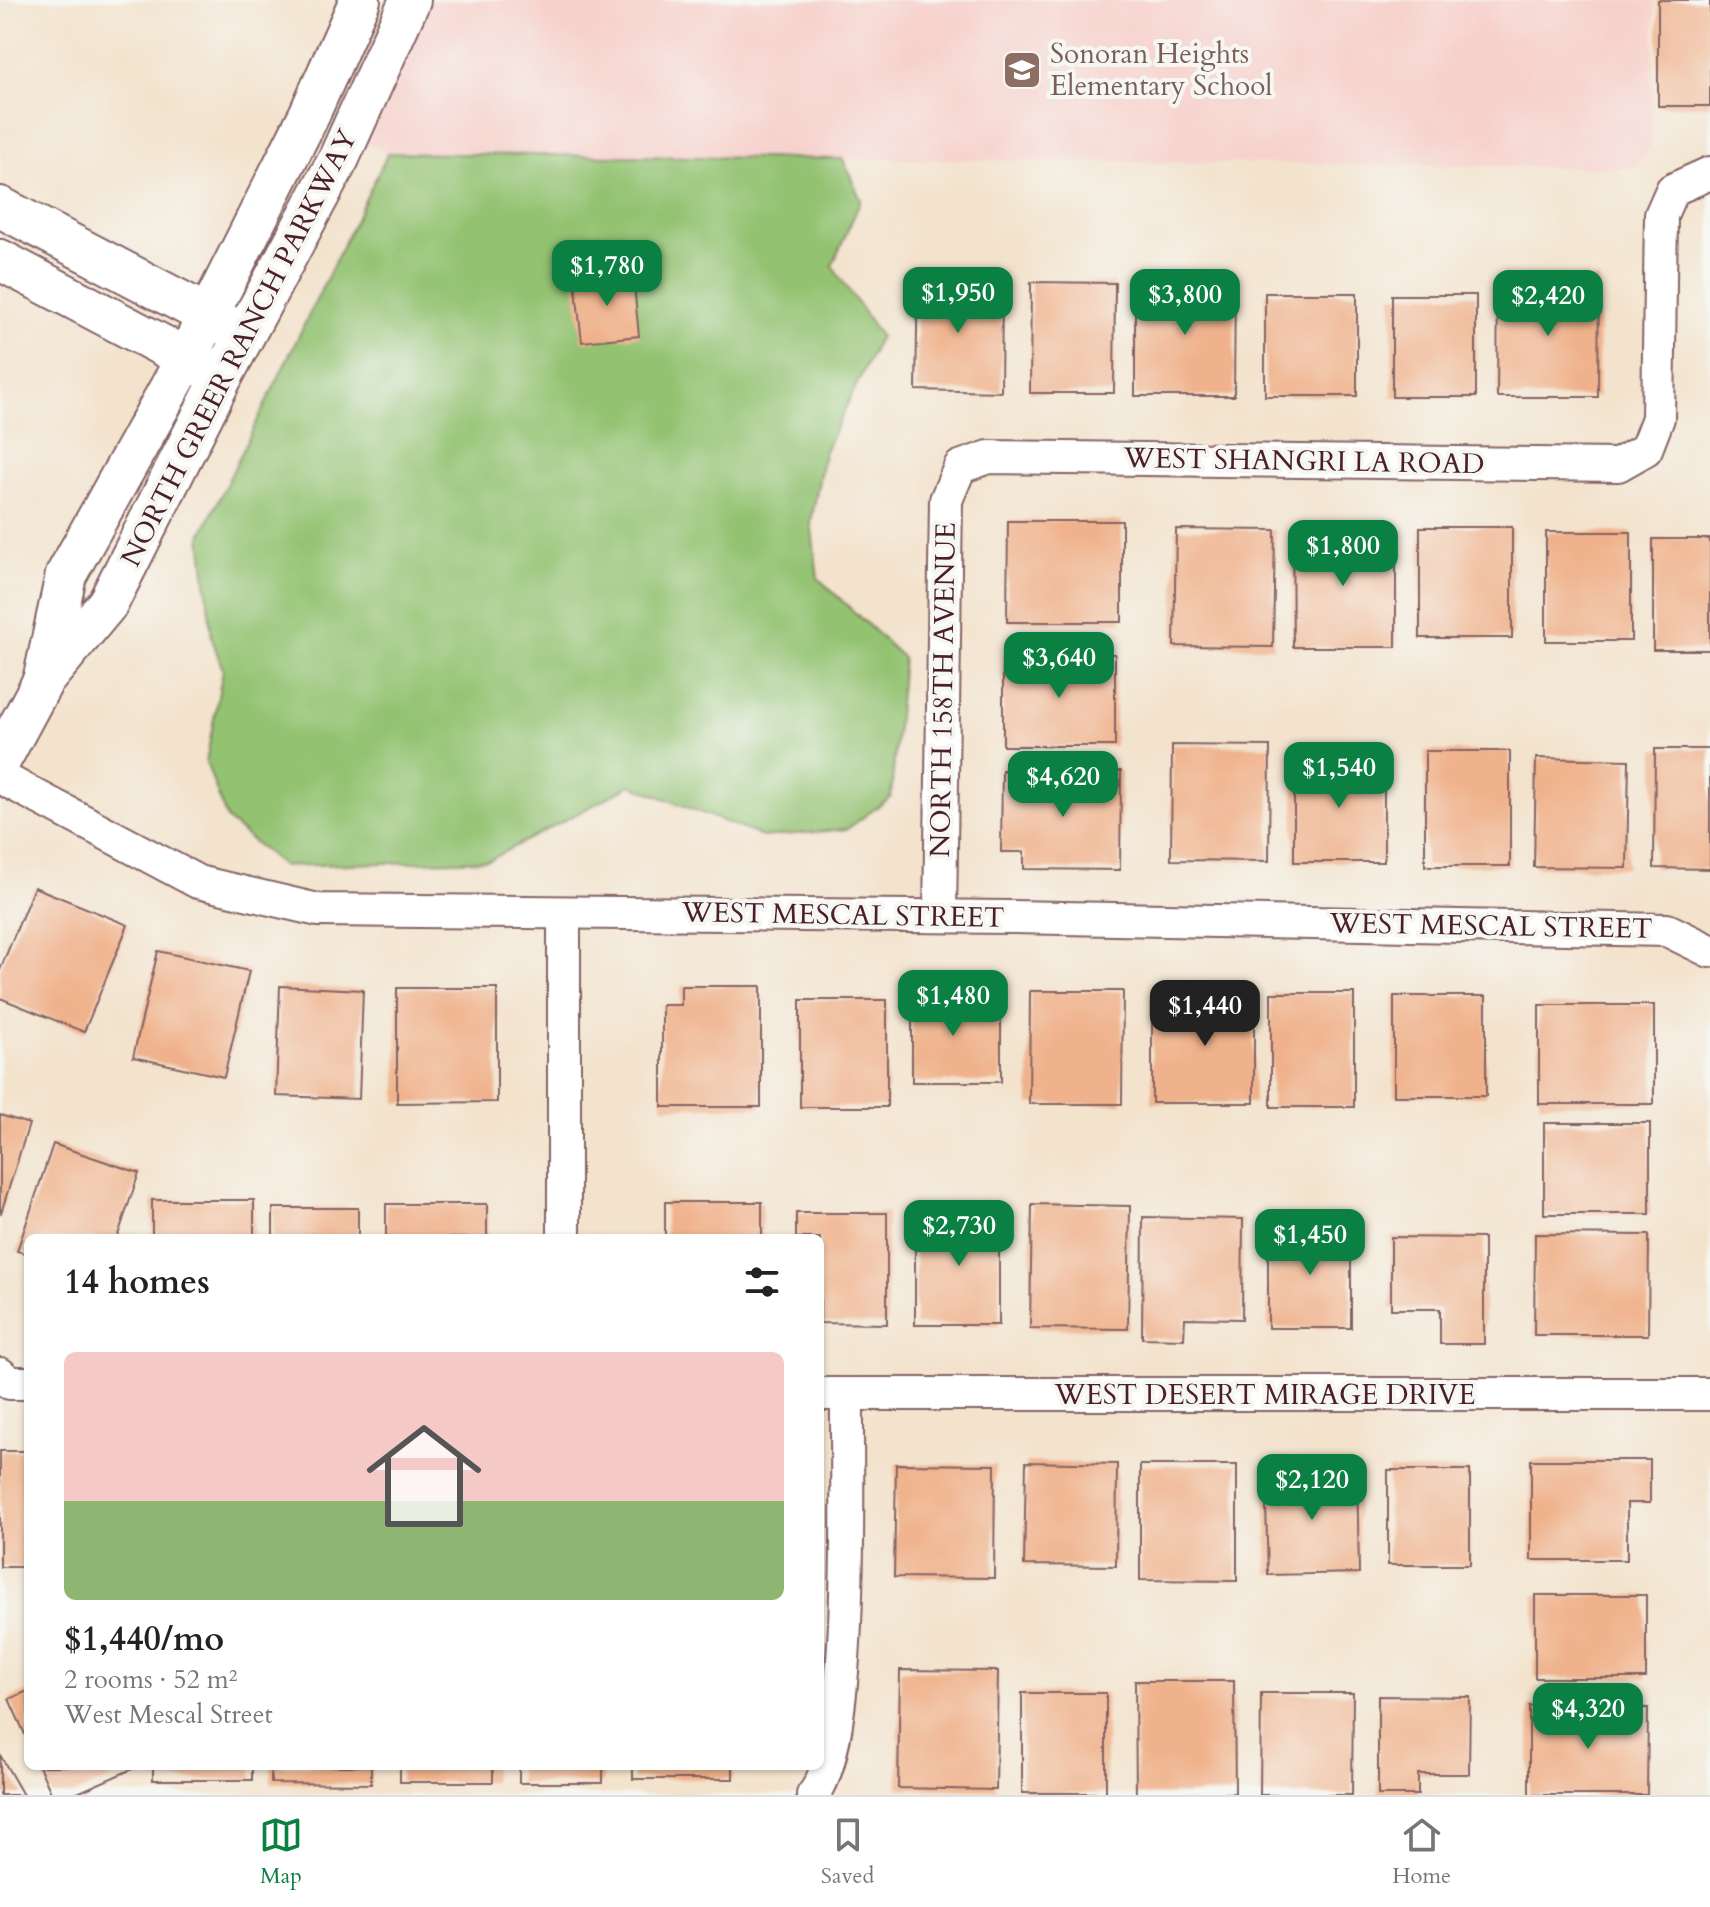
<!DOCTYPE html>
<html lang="en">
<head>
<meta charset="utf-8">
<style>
  :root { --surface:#fff; --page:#f2f2f2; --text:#222; --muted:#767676; --line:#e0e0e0; --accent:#0b8043 }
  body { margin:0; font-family:Cardo,serif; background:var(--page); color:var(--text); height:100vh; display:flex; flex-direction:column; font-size:30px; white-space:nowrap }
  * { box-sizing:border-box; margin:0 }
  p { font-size:26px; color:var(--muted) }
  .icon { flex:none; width:44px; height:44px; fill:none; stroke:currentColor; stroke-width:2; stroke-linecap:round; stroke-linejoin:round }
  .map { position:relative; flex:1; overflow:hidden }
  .panel { position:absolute; left:24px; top:1234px; width:800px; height:536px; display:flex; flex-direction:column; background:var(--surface); border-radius:12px; box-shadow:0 2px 6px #0004 }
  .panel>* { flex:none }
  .price { position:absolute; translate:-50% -68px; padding:0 18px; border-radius:16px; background:var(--accent); color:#fff; font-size:26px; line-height:52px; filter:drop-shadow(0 2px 4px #0008) }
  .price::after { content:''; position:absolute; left:50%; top:48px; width:24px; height:18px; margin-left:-12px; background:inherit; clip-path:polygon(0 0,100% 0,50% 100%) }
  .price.current { background:#222; color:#fff }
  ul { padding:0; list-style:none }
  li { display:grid; align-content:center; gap:16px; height:424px; padding:0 40px }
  li span { display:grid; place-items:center; height:248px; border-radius:12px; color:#555 }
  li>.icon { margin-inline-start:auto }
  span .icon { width:144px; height:144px; fill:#fffc; stroke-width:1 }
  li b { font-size:34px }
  h2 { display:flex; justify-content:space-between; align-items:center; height:96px; padding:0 40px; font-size:34px }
  .tabs { display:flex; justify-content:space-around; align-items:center; height:112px; border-top:2px solid var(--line); background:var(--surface); font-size:22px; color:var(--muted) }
  .tabs a { display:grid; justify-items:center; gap:4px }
  .tabs .current { color:var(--accent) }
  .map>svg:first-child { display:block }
  .built { fill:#f7d0cb }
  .green { fill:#93c271; stroke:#6e704e; stroke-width:2 }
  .building { fill:#f0b28c }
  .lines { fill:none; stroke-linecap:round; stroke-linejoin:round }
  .minor-casing { stroke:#856464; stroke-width:36 }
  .tertiary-casing { stroke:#856464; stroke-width:44 }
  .minor { stroke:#fff; stroke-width:32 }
  .tertiary { stroke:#fff; stroke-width:40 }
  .labels { text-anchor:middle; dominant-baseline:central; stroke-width:8; stroke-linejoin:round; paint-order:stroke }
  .education-label { font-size:28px; fill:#785e54; stroke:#f6f6f2; text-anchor:start }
  .street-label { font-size:28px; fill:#4a1f2b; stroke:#f6f6f2 }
</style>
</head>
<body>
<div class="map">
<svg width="1710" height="1795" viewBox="0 0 1710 1795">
  <rect width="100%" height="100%" fill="#f6f6f2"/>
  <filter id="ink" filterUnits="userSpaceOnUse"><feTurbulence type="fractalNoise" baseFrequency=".0125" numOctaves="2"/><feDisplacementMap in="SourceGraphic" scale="16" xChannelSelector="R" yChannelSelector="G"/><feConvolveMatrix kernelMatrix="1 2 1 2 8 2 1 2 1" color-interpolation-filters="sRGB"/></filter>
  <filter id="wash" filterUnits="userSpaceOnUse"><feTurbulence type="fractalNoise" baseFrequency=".006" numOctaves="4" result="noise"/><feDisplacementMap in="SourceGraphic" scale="32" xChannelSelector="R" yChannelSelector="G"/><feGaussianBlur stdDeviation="1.8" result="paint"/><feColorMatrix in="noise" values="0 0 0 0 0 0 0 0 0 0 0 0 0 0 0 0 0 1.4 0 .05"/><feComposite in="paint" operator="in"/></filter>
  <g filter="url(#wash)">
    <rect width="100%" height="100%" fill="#f3e3cd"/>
    <!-- built -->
    <polygon class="built" points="423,0 1655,0 1651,147 1636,168 388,153 358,139"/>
    <!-- green -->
    <polygon class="green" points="388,153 843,159 861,200 832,266 880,336 824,453 811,522 818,578 903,658 891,797 847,829 763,837 631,785 489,860 283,866 227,820 206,762 223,670 212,639 201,536"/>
    <g id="blocks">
      <!-- building -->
      <g class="building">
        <rect x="1658" y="0" width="52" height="106"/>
        <polygon points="918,272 974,273 973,291 1002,291 1001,392 916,390"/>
        <polygon points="633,275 639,336 582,342 575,281"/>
        <polygon points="1135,277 1235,278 1234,396 1135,396"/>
        <polygon points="1498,279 1599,279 1598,397 1497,397"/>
        <polygon points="1031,282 1115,283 1114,393 1030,393"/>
        <rect x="1265" y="293" width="92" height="103"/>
        <rect x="1392" y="295" width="84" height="102"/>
        <polygon points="1008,521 1122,521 1122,622 1007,622"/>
        <polygon points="1378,526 1378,547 1396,547 1396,647 1293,647 1292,527"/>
        <rect x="1420" y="527" width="92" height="111"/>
        <polygon points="1176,529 1275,530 1273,647 1174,646"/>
        <rect x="1546" y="532" width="85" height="109"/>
        <rect x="1653" y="539" width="57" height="111"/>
        <rect x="1003" y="654" width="112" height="92"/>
        <polygon points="1172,745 1270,746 1269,861 1171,860"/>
        <polygon points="1655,749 1710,749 1710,869 1654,868"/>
        <rect x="1425" y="751" width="85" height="115"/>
        <rect x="1294" y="757" width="90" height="105"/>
        <polygon points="1536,758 1629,760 1627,868 1534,867"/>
        <polygon points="1002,770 1121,771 1120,870 1024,869 1024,852 1001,852"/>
        <polygon points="34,887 128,925 84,1032 0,998 0,970"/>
        <polygon points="158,951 249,971 224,1077 133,1057"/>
        <polygon points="912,982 955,982 955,1011 1001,1011 1001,1082 912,1082"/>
        <polygon points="1205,983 1254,983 1254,1103 1152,1103 1152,1004 1205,1004"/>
        <polygon points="280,986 363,990 359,1099 276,1096"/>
        <polygon points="681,986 761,986 761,1107 662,1107 662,1005 681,1005"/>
        <polygon points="397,988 497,988 497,1102 397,1103"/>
        <polygon points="1030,991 1123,991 1122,1104 1029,1104"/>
        <rect x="1271" y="993" width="83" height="114"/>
        <rect x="1394" y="996" width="92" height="100"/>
        <rect x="800" y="1000" width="87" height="107"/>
        <rect x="1539" y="1005" width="115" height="99"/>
        <polygon points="0,1115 29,1124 1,1213 0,1212"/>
        <rect x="1544" y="1123" width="106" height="91"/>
        <polygon points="53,1144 139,1173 117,1238 28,1238 28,1254 17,1251"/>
        <rect x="152" y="1200" width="102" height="38"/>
        <rect x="665" y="1202" width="97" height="36"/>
        <rect x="386" y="1204" width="101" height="34"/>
        <polygon points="1032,1204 1130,1206 1128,1329 1030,1328"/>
        <polygon points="943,1206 999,1206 999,1325 915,1325 915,1225 943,1225"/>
        <rect x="273" y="1208" width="85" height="30"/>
        <polygon points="796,1213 887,1213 887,1324 820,1323 820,1238 796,1238"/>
        <polygon points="1143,1217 1243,1219 1242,1319 1185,1318 1184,1339 1142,1338"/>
        <rect x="1268" y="1226" width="83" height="102"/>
        <polygon points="1535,1234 1649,1235 1648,1335 1534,1335"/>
        <polygon points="1391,1237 1484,1238 1484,1344 1440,1344 1440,1309 1391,1309"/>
        <rect x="0" y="1451" width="28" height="116"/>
        <polygon points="1531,1460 1650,1460 1650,1503 1627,1503 1627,1560 1531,1560"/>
        <polygon points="1026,1462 1117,1464 1116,1566 1024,1565"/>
        <polygon points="896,1464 995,1465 994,1578 894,1577"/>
        <polygon points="1140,1465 1237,1465 1237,1581 1140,1580"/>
        <polygon points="1357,1469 1359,1573 1268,1575 1265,1470"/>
        <rect x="1388" y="1470" width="82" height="95"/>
        <rect x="1535" y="1595" width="111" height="83"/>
        <polygon points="900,1670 998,1671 996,1790 898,1788"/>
        <polygon points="1135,1681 1234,1681 1235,1793 1136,1795"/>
        <polygon points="28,1691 28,1741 9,1699"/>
        <rect x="1022" y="1693" width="84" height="100"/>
        <polygon points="1261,1693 1353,1693 1352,1795 1260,1795"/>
        <polygon points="1378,1696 1470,1697 1469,1774 1418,1774 1418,1795 1378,1795"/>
        <polygon points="1529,1706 1648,1708 1647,1795 1529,1795"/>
        <polygon points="0,1755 23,1795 0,1795"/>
        <polygon points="39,1766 139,1766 73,1795 52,1795"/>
        <rect x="153" y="1766" width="99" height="14"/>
        <polygon points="271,1766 371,1766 371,1784 271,1783"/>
        <rect x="400" y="1766" width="93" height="16"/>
        <rect x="519" y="1766" width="84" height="17"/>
        <rect x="633" y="1766" width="100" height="13"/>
      </g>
    </g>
  </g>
  <g filter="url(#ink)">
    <use href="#blocks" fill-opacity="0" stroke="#856464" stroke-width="2"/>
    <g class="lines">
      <!-- minor casing -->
      <g class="minor-casing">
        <g id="minor">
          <polyline points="0,777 198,882 318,910 1012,917 1667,930 1710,951"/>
          <polyline points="564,913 564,1238"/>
          <polyline points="940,916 946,500 960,467 989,457 1618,465 1646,449 1658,418 1661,215 1672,190 1710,173"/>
          <polyline points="0,1374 10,1383 28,1383"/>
          <polyline points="820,1394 1710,1394"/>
          <path d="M 813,1795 C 856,1746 846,1471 847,1396"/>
        </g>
      </g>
      <!-- tertiary casing -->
      <g class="tertiary-casing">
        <g id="tertiary">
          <polyline points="0,207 232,328"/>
          <polyline points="0,260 209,370"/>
          <polyline points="44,677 66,575 187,357 309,115 360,0"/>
          <polyline points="0,761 43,681 108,603 222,377 339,158 410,0"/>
        </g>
      </g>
      <!-- minor -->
      <use href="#minor" class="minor"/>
      <!-- tertiary -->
      <use href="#tertiary" class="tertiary"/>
    </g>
  </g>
  <!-- icons -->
  <defs>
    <g id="school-square" transform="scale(2)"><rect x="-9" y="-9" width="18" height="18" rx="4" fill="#8d6e63" stroke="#f6f6f2"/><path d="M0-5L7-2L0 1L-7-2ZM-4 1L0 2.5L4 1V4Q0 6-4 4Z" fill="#fff"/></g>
  </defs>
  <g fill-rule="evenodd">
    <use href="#school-square" x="1022" y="70"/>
  </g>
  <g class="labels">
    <!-- education labels -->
    <g class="education-label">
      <text x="1050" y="54">Sonoran Heights<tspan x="1050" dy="32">Elementary School</tspan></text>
    </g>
    <!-- street labels -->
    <g class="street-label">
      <text transform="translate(239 348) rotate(-63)">NORTH GREER RANCH PARKWAY</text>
      <text transform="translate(1304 461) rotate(1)">WEST SHANGRI LA ROAD</text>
      <text transform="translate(943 690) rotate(-89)">NORTH 158TH AVENUE</text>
      <text transform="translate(843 915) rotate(1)">WEST MESCAL STREET</text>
      <text transform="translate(1491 926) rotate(1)">WEST MESCAL STREET</text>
      <text x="1265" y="1395">WEST DESERT MIRAGE DRIVE</text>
    </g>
  </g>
</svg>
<b class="price" style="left:607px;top:308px">$1,780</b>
<b class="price" style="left:958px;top:335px">$1,950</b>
<b class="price" style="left:1185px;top:337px">$3,800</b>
<b class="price" style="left:1548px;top:338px">$2,420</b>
<b class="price" style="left:1343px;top:588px">$1,800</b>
<b class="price" style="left:1059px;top:700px">$3,640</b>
<b class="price" style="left:1339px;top:810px">$1,540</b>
<b class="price" style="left:1063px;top:819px">$4,620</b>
<b class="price" style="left:953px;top:1038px">$1,480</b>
<b class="price current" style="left:1205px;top:1048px">$1,440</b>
<b class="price" style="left:959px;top:1268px">$2,730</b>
<b class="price" style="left:1310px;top:1277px">$1,450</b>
<b class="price" style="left:1312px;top:1522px">$2,120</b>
<b class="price" style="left:1588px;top:1751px">$4,320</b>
<section class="panel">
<h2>14 homes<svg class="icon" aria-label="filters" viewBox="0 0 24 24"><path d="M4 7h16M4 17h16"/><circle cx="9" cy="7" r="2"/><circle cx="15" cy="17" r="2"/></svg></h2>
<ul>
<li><span style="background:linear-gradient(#f6c9c9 60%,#8fb573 0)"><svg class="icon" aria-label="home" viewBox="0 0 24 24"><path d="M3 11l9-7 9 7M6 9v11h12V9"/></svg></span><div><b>$1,440/mo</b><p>2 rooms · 52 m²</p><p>West Mescal Street</p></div></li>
</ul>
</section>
</div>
<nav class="tabs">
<a class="current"><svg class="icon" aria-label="map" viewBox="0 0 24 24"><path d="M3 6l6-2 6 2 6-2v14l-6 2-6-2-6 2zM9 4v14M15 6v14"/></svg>Map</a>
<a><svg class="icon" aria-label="saved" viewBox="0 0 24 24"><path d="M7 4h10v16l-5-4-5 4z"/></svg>Saved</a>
<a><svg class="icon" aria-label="home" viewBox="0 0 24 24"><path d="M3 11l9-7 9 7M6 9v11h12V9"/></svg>Home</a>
</nav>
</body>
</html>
